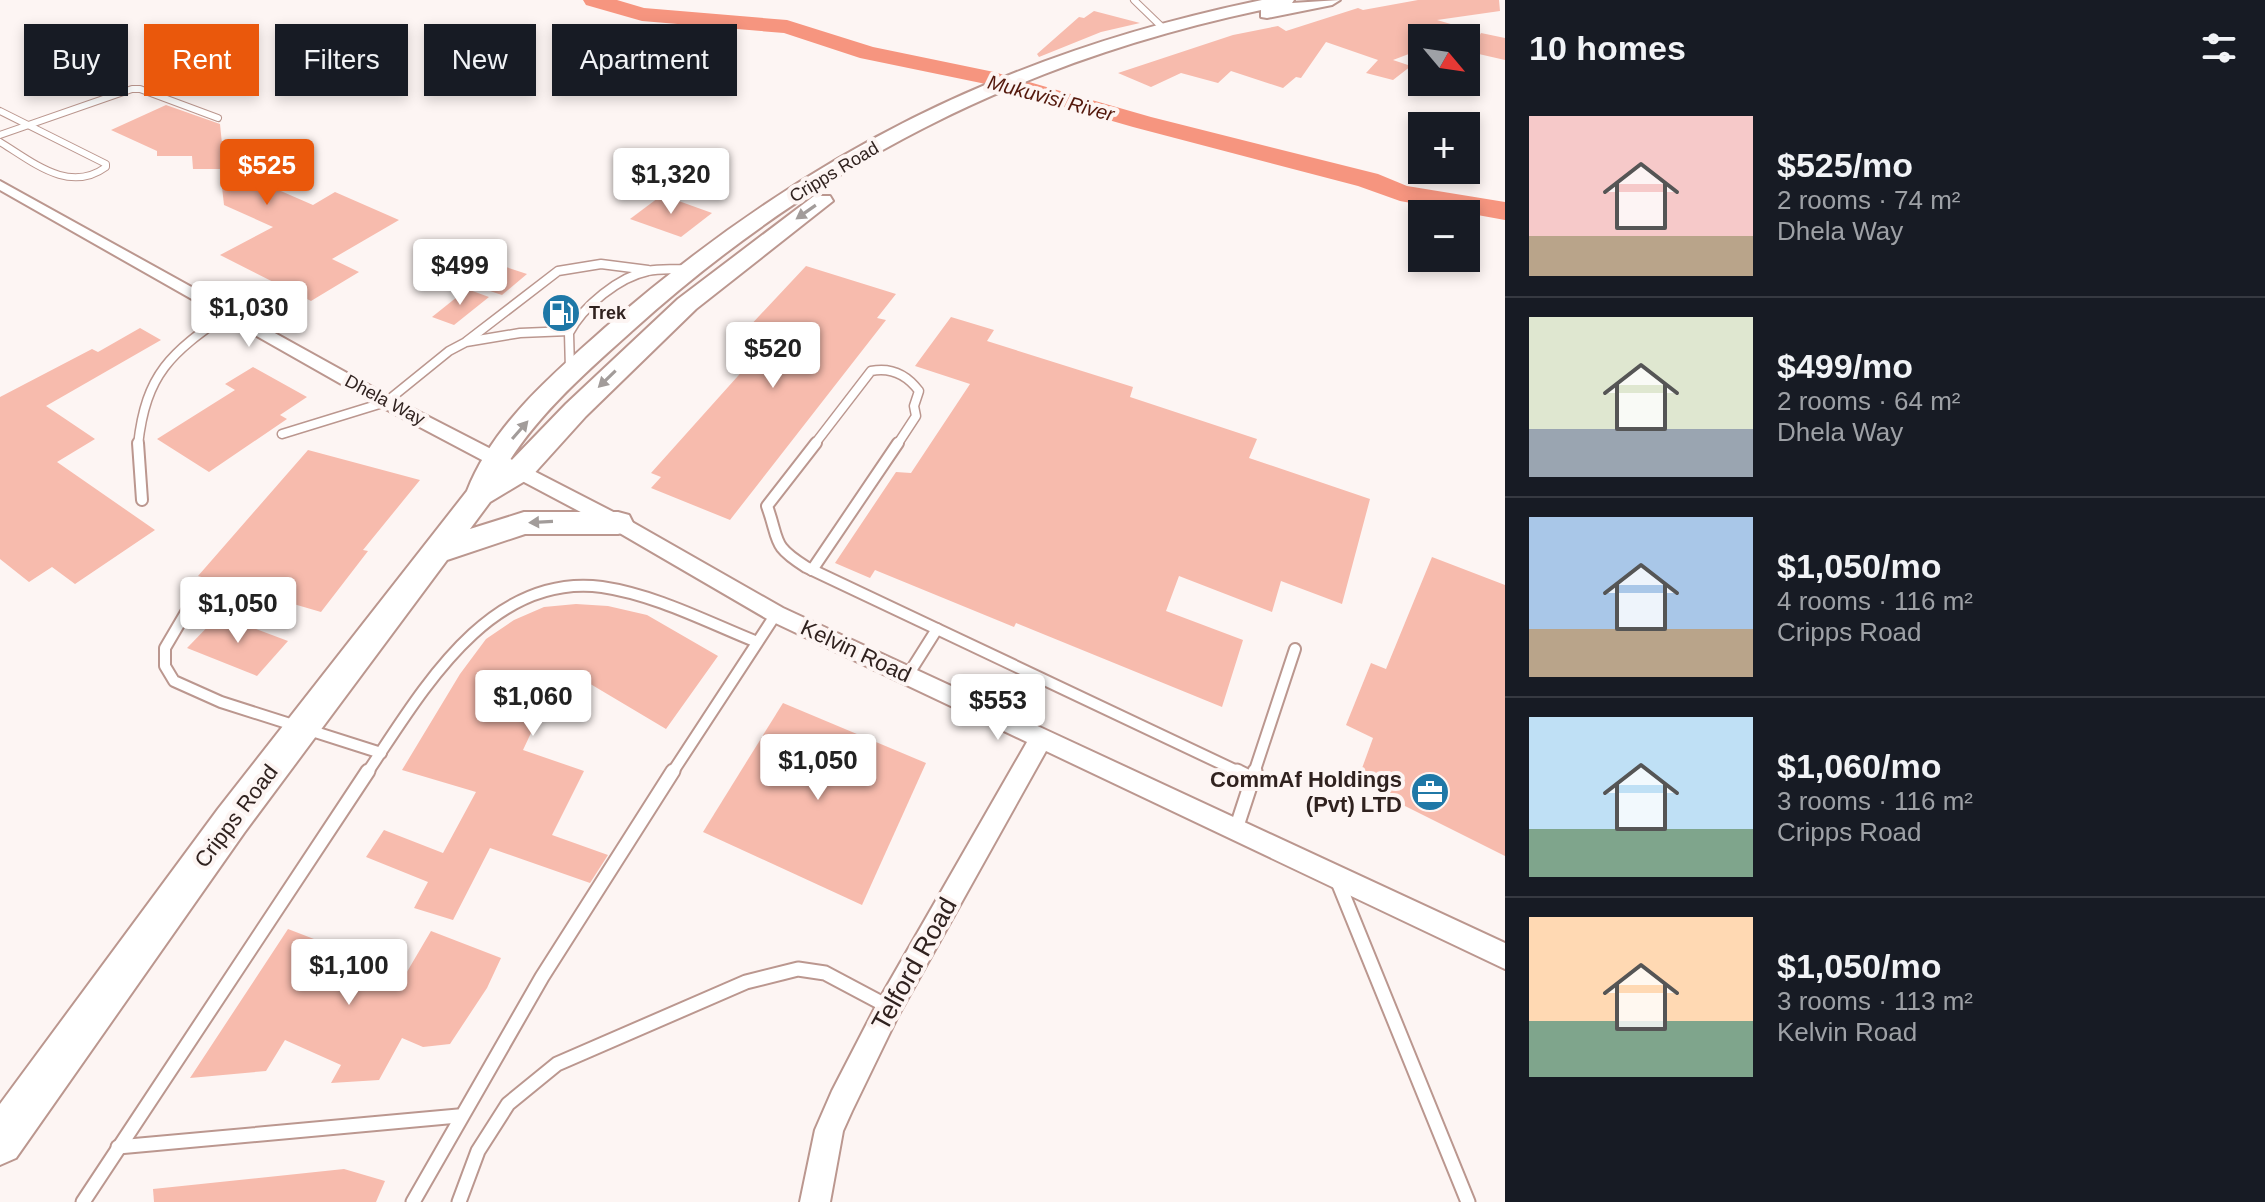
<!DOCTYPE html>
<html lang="en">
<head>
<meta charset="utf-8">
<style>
  :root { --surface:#171b24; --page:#242831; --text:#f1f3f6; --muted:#9ea1a6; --line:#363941; --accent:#ea580c }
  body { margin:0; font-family:Arial,sans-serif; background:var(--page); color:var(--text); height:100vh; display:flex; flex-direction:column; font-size:30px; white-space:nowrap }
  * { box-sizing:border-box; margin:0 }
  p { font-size:26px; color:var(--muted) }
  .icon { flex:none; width:44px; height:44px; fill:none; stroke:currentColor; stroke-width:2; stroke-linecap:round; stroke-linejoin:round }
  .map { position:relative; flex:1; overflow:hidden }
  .drawer { display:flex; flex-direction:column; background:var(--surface); width:760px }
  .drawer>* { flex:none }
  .hud { position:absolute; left:24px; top:24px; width:760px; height:72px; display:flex; gap:16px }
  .needle { width:52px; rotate:119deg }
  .controls { position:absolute; left:1408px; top:24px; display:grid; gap:16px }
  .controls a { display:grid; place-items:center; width:72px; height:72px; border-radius:0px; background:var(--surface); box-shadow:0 4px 12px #0003; font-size:40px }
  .price { position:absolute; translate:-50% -68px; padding:0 18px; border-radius:8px; background:#fff; color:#222; font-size:26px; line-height:52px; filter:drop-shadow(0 2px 4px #0008) }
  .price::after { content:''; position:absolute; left:50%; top:48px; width:24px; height:18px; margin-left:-12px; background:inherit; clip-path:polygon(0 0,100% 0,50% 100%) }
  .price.current { background:var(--accent); color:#fff }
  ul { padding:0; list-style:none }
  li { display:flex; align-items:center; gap:24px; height:200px; padding:0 24px }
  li+li { border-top:2px solid var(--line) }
  li span { display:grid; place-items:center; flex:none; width:224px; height:160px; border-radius:0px; color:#555 }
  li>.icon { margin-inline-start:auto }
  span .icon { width:96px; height:96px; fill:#fffc; stroke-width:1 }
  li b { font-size:34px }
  h2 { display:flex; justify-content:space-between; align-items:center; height:96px; padding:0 24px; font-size:34px }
  .chip { padding:0 28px; border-radius:0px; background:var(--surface); box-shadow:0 4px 12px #0003; font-size:28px; line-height:72px }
  .chip.current { background:var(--accent); color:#fff }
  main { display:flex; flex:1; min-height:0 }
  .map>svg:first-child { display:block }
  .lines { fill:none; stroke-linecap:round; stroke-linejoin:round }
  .river { fill:#f6957f; fill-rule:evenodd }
  .building { fill:#f7bbad }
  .service-far3-casing { stroke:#bb978f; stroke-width:8 }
  .service-far2-casing { stroke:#bb978f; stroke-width:11 }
  .service-far1-casing { stroke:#bb978f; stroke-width:14 }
  .service-casing { stroke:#bb978f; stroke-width:17 }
  .minor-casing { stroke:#bb978f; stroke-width:4 }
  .primary-casing { stroke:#bb978f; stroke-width:4 }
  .service-far3 { stroke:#fff; stroke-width:6 }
  .service-far2 { stroke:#fff; stroke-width:8 }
  .service-far1 { stroke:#fff; stroke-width:10 }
  .service { stroke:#fff; stroke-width:13 }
  .minor { fill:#fff; fill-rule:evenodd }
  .primary { fill:#fff; fill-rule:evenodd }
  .oneway { fill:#a29c9a }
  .labels { text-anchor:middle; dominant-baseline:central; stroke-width:8; stroke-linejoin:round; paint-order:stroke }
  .far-street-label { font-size:18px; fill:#30221f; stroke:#fdf5f3 }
  .far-poi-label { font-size:18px; font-weight:bold; fill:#30221f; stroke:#fdf5f3; text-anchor:start }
  .far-water-label { font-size:20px; font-style:italic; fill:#54180c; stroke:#fdf5f3 }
  .street-label { font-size:22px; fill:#30221f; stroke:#fdf5f3 }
  .poi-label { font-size:22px; font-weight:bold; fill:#30221f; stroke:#fdf5f3; text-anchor:end }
  .near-street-label { font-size:26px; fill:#30221f; stroke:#fdf5f3 }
</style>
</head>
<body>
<main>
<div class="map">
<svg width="1505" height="1202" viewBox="0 0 1505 1202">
  <rect width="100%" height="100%" fill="#fdf5f3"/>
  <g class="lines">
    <!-- river -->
    <polygon class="river" points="583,0 617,0 644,8 787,20 873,47 994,72 1151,117 1378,174 1407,186 1505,202 1505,220 1400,201 1358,186 1133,127 981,83 860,58 784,33 642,21 586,5"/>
  </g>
  <!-- building -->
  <g class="building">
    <polygon points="1418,0 1499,0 1500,11 1437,20 1461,27 1447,38 1422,38 1422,49 1393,60 1411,66 1393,80 1366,73 1378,60 1326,42 1301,78 1296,77 1283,88 1231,71 1218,83 1181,73 1151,87 1118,73 1233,35 1278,26 1286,31 1358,8 1363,10"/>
    <polygon points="1094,11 1140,23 1101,32 1039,57 1037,54 1079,17 1084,18"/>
    <polygon points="1481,33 1505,38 1505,60 1470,52"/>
    <polygon points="166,105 220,124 223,154 262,151 248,170 273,182 267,185 313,205 335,192 399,220 332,259 359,272 311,301 220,255 273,227 224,205 220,169 193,169 192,156 157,156 157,151 111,130"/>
    <polygon points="662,195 712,213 681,237 630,219"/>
    <polygon points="806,266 896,294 877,318 886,320 730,520 651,488 661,477 651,473 746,367 737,362 762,334 747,329"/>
    <polygon points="506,267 527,274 502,295 481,288"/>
    <polygon points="467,289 489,297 454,325 432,317"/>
    <polygon points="951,317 994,330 987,341 1133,387 1130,397 1257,439 1249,458 1370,499 1342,604 1281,581 1272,612 1179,576 1166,611 1243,640 1222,707 1016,623 1014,627 875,570 870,578 835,563 896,472 911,473 970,384 915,366"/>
    <polygon points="140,328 161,340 46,406 95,439 57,462 155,530 75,584 52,567 29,582 0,559 0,397 92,349 98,352"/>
    <polygon points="253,367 307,397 280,415 287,419 209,472 157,439 235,390 225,384"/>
    <polygon points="308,450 420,480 363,550 368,551 321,612 198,576"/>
    <polygon points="1432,557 1505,585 1505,856 1357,782 1373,738 1346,725 1371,663 1386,669"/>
    <polygon points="576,604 608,606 647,615 718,656 666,729 582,679 573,676 559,680 552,688 523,750 584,771 552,835 608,855 590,883 490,848 453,920 414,908 428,882 366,857 384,830 443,853 476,792 402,770 460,674 486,639 514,620 544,607"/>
    <polygon points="219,615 288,641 257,676 187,648"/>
    <polygon points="783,703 926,763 862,905 703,832"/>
    <polygon points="288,929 371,961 367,970 401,982 431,931 501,958 487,988 450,1044 423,1047 402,1038 379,1080 331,1083 341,1065 285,1040 266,1071 190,1078"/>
    <polygon points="344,1169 385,1181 376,1202 154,1202 153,1189"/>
  </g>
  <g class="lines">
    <!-- service-far3 casing -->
    <g class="service-far3-casing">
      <g id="service-far3">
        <polyline points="1134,0 1164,29"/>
        <path d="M 0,111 L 106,164 L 106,167 C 69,194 33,162 0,142"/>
        <polyline points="0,135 132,89 140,89 218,118"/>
      </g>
    </g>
    <!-- service-far2 casing -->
    <g class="service-far2-casing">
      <g id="service-far2">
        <polyline points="467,341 558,271 601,264 648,270"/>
        <path d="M 570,370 L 569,333 C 583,306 619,277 648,271 C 661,268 674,270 687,269"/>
        <polyline points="282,434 386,402 449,351 466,342 520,333 569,331"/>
        <path d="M 138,445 C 146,373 171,353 227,314"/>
        <path d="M 814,445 L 871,371 C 891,367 907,375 919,391 L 914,406 L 916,416 L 897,445"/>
      </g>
    </g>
    <!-- service-far1 casing -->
    <g class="service-far1-casing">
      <g id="service-far1">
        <polyline points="138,443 142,500"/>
        <path d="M 816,443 L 767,506 C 780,542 771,545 806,567 L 937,629 L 908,675"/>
        <polyline points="812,570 898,443"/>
        <polyline points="195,597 165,648 165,666 174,681 221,702 381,753"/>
        <polyline points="937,629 1241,773"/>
        <path d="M 367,773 C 421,693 488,572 602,587 C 656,595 707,622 757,642"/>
        <polyline points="672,773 776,614"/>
        <polyline points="1254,773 1295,649"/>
      </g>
    </g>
    <!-- service casing -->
    <g class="service-casing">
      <g id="service">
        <polyline points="1237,771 1253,779"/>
        <polyline points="1236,829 1255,771"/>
        <polyline points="1338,882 1468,1202"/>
        <polyline points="118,1147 458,1116"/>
        <polyline points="83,1202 368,771"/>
        <polyline points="413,1202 542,977 673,771"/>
        <polyline points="459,1202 478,1151 508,1104 557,1064 746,982 798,969 825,973 889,1007"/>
      </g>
    </g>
    <!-- minor casing -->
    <g class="minor-casing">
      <polygon id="minor" points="0,181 392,398 625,518 783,608 1505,943 1505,969 1046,751 898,1016 852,1111 843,1131 830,1202 800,1202 815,1130 832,1091 880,998 1027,742 769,620 611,528 380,406 0,190"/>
    </g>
    <!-- primary casing -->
    <g class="primary-casing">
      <path id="primary" d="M 1262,0 L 1294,0 L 1292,3 L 1340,0 L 1332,5 L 1267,18 L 1261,17 L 1261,10 C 1020,61 816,165 633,330 C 588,370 538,414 506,466 L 566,404 L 678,299 L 814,196 L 830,196 L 833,201 L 696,309 L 586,416 L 530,478 L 490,502 L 470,529 L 524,512 L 618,512 L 629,515 L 633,523 L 629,531 L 618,534 L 525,534 L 447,560 L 244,833 L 16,1158 L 0,1165 L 0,1104 L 218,809 L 467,491 C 493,424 554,373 607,326 C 805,154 1005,53 1262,0 Z"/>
    </g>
    <!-- service-far3 -->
    <use href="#service-far3" class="service-far3"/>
    <!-- service-far2 -->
    <use href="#service-far2" class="service-far2"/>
    <!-- service-far1 -->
    <use href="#service-far1" class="service-far1"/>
    <!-- service -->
    <use href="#service" class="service"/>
    <!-- minor -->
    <use href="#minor" class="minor"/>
    <!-- primary -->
    <use href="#primary" class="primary"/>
  </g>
  <!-- one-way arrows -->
  <defs><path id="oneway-solid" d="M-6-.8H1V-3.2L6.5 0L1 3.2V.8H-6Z" transform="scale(2)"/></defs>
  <g class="oneway">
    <use href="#oneway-solid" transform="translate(806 212) rotate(145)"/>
    <use href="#oneway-solid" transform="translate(607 379) rotate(136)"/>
    <use href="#oneway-solid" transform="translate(520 430) rotate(-49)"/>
    <use href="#oneway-solid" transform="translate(541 522) rotate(177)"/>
  </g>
  <!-- icons -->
  <defs>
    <g id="fuel-disc" transform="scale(2)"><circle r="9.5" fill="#1f78a7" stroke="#fdf5f3"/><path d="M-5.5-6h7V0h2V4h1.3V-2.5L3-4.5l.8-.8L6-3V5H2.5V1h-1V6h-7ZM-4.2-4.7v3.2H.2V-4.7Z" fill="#fff"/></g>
    <g id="office-disc" transform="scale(2)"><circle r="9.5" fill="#1f78a7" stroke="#fdf5f3"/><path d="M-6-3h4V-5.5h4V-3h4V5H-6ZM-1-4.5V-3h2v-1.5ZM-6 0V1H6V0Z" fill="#fff"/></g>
  </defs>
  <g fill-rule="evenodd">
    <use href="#fuel-disc" x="561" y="313"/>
    <use href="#office-disc" x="1430" y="792"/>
  </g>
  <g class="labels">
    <!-- far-street labels -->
    <g class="far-street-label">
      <text transform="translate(834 172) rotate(-31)">Cripps Road</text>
      <text transform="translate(385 400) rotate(28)">Dhela Way</text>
    </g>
    <!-- far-poi labels -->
    <g class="far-poi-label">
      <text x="589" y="313">Trek</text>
    </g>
    <!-- far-water labels -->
    <g class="far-water-label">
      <text transform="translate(1051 98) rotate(15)">Mukuvisi River</text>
    </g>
    <!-- street labels -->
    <g class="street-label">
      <text transform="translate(856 651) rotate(25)">Kelvin Road</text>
      <text transform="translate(236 816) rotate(-53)">Cripps Road</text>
    </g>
    <!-- poi labels -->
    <g class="poi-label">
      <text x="1402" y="779">CommAf Holdings<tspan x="1402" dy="25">(Pvt) LTD</tspan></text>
    </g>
    <!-- near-street labels -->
    <g class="near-street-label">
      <text transform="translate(914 964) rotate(-61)">Telford Road</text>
    </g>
  </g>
</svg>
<div class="controls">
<a><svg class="needle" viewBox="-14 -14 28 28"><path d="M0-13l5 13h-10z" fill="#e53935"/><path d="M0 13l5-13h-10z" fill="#9ea1a6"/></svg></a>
<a>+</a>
<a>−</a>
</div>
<b class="price current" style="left:267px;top:207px">$525</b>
<b class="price" style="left:671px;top:216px">$1,320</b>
<b class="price" style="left:460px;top:307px">$499</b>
<b class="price" style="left:249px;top:349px">$1,030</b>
<b class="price" style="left:773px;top:390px">$520</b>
<b class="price" style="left:238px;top:645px">$1,050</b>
<b class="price" style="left:533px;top:738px">$1,060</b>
<b class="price" style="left:998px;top:742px">$553</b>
<b class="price" style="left:818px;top:802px">$1,050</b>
<b class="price" style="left:349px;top:1007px">$1,100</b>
<div class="hud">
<a class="chip">Buy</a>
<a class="chip current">Rent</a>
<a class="chip">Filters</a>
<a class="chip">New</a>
<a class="chip">Apartment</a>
</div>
</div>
<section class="drawer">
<h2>10 homes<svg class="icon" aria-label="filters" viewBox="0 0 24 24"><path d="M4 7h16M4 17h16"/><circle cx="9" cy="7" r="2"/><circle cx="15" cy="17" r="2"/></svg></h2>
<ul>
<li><span style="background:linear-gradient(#f6c9c9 75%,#b9a48a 0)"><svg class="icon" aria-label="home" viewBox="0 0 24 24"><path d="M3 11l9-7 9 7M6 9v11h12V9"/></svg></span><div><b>$525/mo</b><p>2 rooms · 74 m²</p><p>Dhela Way</p></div></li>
<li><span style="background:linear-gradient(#dfe7d0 70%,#9aa5b1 0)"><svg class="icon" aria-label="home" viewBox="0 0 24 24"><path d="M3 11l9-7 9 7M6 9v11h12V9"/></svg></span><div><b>$499/mo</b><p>2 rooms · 64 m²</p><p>Dhela Way</p></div></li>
<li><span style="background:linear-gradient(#a9c7e8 70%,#b9a48a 0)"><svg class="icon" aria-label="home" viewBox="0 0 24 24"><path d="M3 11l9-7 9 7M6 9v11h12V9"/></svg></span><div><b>$1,050/mo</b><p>4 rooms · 116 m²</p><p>Cripps Road</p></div></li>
<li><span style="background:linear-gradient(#bfe0f5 70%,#7fa58c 0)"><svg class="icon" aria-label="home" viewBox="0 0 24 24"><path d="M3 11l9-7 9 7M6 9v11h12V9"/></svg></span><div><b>$1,060/mo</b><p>3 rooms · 116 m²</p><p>Cripps Road</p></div></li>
<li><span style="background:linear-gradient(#ffd9b3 65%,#7fa58c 0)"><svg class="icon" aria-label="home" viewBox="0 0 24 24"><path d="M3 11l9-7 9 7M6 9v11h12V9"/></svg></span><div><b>$1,050/mo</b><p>3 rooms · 113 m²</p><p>Kelvin Road</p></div></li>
</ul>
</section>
</main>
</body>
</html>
